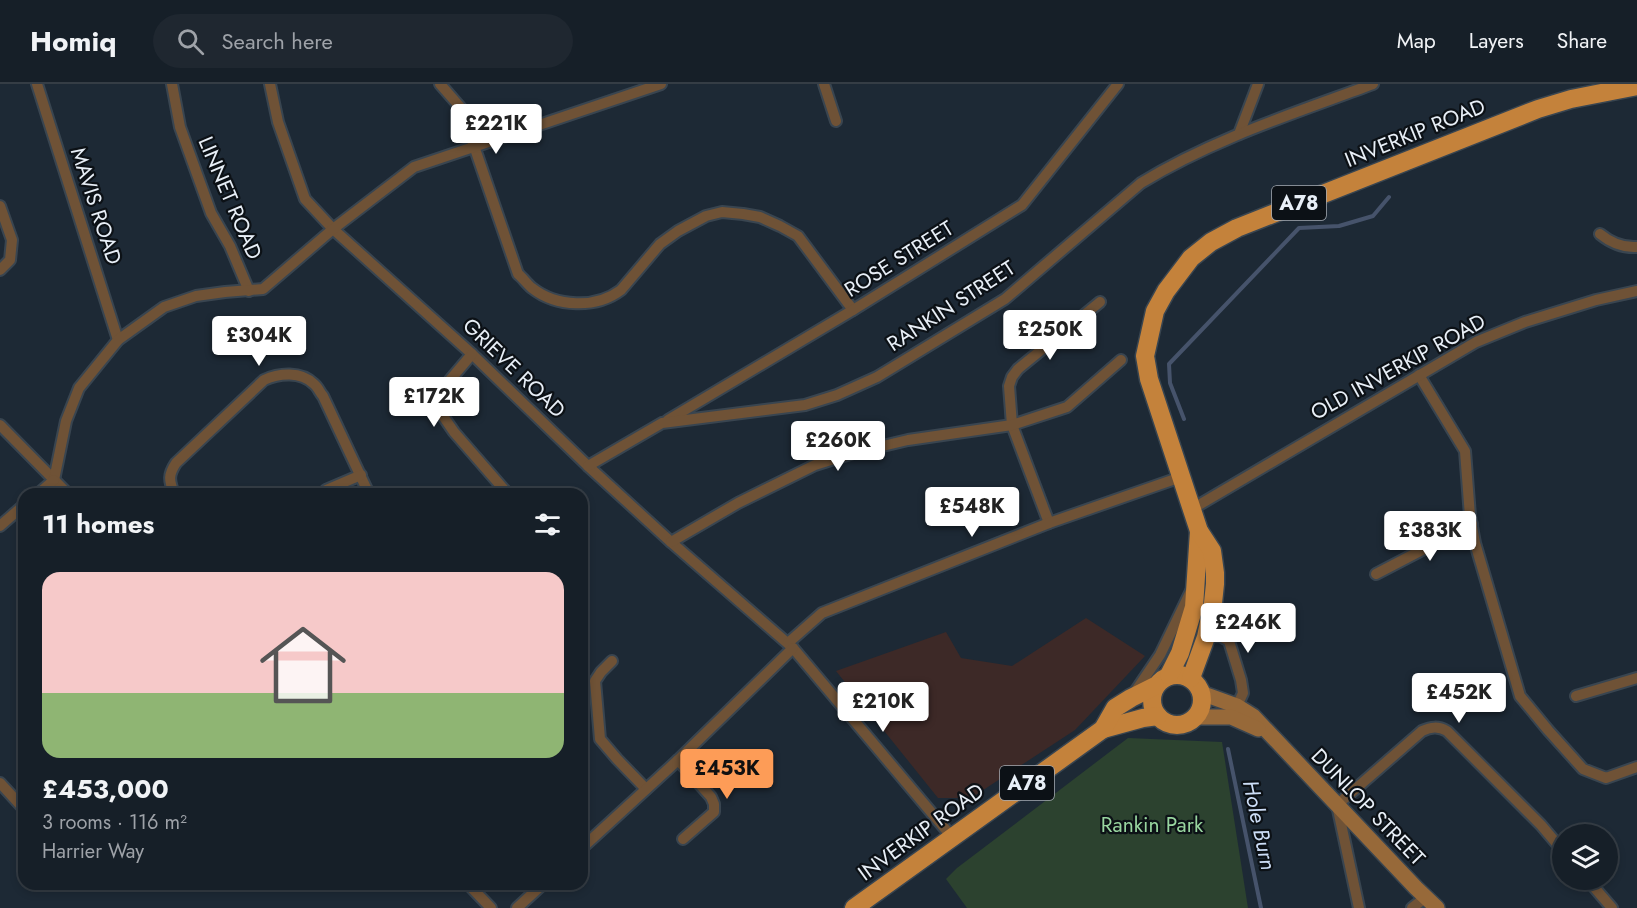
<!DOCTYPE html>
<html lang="en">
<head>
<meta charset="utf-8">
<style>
  :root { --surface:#161f28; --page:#1f2730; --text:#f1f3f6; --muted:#9ea2a8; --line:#353d45; --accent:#fd9c57 }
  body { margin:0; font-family:Jost,sans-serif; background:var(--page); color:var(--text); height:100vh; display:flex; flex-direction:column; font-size:22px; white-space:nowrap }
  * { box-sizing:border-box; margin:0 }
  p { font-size:20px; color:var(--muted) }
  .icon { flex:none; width:33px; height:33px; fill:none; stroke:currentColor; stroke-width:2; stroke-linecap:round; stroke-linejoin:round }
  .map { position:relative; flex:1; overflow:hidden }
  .panel { position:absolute; left:18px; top:404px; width:570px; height:402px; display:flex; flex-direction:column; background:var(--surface); border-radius:18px; box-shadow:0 3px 9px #0003,0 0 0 2px var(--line) }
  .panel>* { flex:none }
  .buttons { position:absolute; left:1552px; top:740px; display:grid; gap:12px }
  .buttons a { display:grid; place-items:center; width:66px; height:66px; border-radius:50%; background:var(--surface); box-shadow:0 3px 9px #0003,0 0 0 2px var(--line); font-size:30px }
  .price { position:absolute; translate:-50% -51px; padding:0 14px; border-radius:6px; background:#fff; color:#222; font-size:20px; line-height:39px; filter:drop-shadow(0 2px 3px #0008) }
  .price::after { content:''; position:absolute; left:50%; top:36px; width:18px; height:14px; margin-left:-9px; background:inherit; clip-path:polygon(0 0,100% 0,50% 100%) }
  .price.current { background:var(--accent); color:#111 }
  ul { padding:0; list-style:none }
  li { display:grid; align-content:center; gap:12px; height:318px; padding:0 24px }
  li+li { border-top:2px solid var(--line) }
  li span { display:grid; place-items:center; height:186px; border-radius:18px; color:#555 }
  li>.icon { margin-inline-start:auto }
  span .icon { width:108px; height:108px; fill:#fffc; stroke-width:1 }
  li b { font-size:26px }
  h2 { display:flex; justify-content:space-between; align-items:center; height:72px; padding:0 24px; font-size:26px }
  header { display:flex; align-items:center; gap:36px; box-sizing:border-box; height:84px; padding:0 30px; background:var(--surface); border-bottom:2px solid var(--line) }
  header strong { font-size:28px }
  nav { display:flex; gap:33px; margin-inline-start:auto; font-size:21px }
  .search { width:420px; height:54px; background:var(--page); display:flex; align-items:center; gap:15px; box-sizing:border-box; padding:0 21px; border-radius:33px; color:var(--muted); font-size:22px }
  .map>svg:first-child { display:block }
  .education { fill:#3d2927 }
  .green { fill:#2c422f }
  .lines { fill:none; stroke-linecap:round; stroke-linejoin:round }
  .stream { stroke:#46536b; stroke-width:4 }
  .minor-casing { stroke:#394550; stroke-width:14 }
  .secondary-casing { stroke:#394550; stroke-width:18 }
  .trunk-casing { stroke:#394550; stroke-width:21 }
  .minor { stroke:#6f5236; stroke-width:10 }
  .secondary { stroke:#976939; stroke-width:15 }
  .trunk { stroke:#c4823b; stroke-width:18 }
  .labels { text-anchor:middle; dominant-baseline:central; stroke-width:4.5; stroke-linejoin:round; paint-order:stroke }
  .shield { fill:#0c1116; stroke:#a6acb4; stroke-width:1.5 }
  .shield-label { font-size:20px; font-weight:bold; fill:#e8eff7 }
  .street-label { font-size:21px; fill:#e8eff7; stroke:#0c1116 }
  .park-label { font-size:21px; fill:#98d59f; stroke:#0c1116 }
  .water-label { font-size:22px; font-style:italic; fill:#cddef7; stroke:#0c1116 }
</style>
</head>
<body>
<header>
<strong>Homiq</strong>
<div class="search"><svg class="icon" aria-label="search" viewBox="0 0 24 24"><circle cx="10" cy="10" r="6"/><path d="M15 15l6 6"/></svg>Search here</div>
<nav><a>Map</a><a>Layers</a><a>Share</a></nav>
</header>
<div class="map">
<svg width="1637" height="824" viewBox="0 0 1637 824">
  <rect width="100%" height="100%" fill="#1d2935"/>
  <!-- education -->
  <polygon class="education" points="1086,534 1145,572 1075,646 971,714 938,714 836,587 946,548 961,574 1012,582"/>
  <!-- green -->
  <polygon class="green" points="1128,654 1222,658 1248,824 967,824 946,795 957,784"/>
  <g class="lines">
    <!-- stream -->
    <g class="stream">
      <polyline points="1184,335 1170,299 1169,280 1299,144 1339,142 1373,132 1389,113"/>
      <polyline points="1228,665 1261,824"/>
    </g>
    <!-- minor casing -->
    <g class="minor-casing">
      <g id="minor">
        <polyline points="37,0 118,256"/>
        <polyline points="172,0 180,43 211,129 230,162 249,207"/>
        <polyline points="270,0 278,38 305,115 333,145 472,270 588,382 671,458 793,564 952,753"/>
        <path d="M 440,0 L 461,24 L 518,190 C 523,194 527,200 532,204 C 556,223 596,225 621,206 L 660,160 L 678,147 L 706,132 L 722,128 L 743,130 L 760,133 L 780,142 L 798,152 L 853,226"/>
        <polyline points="824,0 836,37"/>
        <polyline points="1239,50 1258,0"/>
        <polyline points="0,122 12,156 10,176 0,186"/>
        <path d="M 1600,150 C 1611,159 1622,164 1637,163"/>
        <polyline points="472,270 450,296 442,314 443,332 454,348 508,410"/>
        <polyline points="1419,291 1465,367 1470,432 1475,459 1520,612 1548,646 1583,685 1606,694 1637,683"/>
        <polyline points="668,336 853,226 1022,121 1118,0"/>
        <polyline points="0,341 68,410"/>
        <path d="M 588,382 L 662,339 L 805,321 L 837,311 L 877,293 L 1005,215 L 1141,99 C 1213,55 1295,29 1373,0"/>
        <polyline points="54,396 66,337 79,304 118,256 164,223 196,212 225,208 263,205 333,145 414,83 661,0"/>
        <polyline points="38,410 54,396"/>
        <path d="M 174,410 C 169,396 168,391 176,379 L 264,296 C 279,289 301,287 314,300 C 318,303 320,309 323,312 L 369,410"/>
        <polyline points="323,410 326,406 361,391"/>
        <polyline points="1192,425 1476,258 1525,238 1596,216 1637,207"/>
        <polyline points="1049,439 1012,341 1009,302 1012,293 1018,285 1100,218"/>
        <polyline points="0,442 24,421"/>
        <polyline points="671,458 738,419 815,381 853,369 908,356 1012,341 1067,323 1121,276"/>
        <polyline points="1376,490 1472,440"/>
        <polyline points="1206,553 1220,552 1229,557 1241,596 1243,609 1237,622"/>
        <polyline points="788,559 822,529 1049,439 1181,393"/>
        <polyline points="612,577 601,588 595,597 600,655 617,675 646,705"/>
        <polyline points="1133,611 1160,571 1191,507"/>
        <polyline points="1576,612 1637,594"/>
        <polyline points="678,676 711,713 714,720 714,728 683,755"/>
        <polyline points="0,699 24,725"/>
        <polyline points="582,764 678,676 793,564"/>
        <polyline points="1587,795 1612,824"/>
        <polyline points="468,800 491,824"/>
        <polyline points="517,824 543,800"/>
        <path d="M 1359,824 L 1337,721 L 1422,647 C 1431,643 1438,642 1447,647 L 1541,741 L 1563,767"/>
        <polyline points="1412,824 1426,813"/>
      </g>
    </g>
    <!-- secondary casing -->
    <g class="secondary-casing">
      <g id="secondary">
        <polyline points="1201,609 1237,622 1253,632 1416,804 1437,824"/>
        <polyline points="1195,633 1231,633 1258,645"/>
      </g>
    </g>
    <!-- trunk casing -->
    <g class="trunk-casing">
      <g id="trunk">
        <circle cx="1177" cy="616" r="25"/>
        <polyline points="1169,591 1180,569 1194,523 1199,447"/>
        <polyline points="1191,594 1206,553 1213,519 1215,500 1215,489 1212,467 1199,447 1149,295 1145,272 1155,227 1166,207 1191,174 1211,158 1237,144 1538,25 1571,15 1637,2"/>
        <polyline points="1103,645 1143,634 1158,632"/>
        <polyline points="854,824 1103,645 1115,624 1131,614 1155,602"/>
      </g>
    </g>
    <!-- minor -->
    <use href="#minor" class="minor"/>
    <!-- secondary -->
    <use href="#secondary" class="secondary"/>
    <!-- trunk -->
    <use href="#trunk" class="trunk"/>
  </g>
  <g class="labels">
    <!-- shield labels -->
    <g class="shield">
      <rect x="1272" y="102" width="54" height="34" rx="4.5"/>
      <rect x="1000" y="682" width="54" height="34" rx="4.5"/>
    </g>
    <g class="shield-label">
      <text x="1299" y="119">A78</text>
      <text x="1027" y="699">A78</text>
    </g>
    <!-- street labels -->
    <g class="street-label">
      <text transform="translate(1415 49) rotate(-22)">INVERKIP ROAD</text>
      <text transform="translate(230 114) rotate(67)">LINNET ROAD</text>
      <text transform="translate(96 122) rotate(72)">MAVIS ROAD</text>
      <text transform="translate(899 175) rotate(-32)">ROSE STREET</text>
      <text transform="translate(951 222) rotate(-33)">RANKIN STREET</text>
      <text transform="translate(1398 283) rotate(-29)">OLD INVERKIP ROAD</text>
      <text transform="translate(514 284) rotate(44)">GRIEVE ROAD</text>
      <text transform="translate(1368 723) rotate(46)">DUNLOP STREET</text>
      <text transform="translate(921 748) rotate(-36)">INVERKIP ROAD</text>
    </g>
    <!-- park labels -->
    <g class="park-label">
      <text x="1152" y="741">Rankin Park</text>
    </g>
    <!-- water labels -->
    <g class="water-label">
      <text transform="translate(1260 741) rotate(78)">Hole Burn</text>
    </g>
  </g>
</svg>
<div class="buttons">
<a><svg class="icon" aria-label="layers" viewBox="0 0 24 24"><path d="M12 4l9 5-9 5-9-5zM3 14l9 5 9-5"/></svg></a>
</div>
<b class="price" style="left:496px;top:71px">£221K</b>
<b class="price" style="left:1050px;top:277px">£250K</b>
<b class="price" style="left:259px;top:283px">£304K</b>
<b class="price" style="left:434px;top:344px">£172K</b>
<b class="price" style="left:838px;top:388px">£260K</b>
<b class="price" style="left:972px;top:454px">£548K</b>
<b class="price" style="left:1430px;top:478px">£383K</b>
<b class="price" style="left:1248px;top:570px">£246K</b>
<b class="price" style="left:1459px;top:640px">£452K</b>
<b class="price" style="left:883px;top:649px">£210K</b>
<b class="price current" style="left:727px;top:716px">£453K</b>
<section class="panel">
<h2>11 homes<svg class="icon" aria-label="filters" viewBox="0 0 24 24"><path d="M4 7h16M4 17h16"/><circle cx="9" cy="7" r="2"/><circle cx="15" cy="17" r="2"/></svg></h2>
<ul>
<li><span style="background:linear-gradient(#f6c9c9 65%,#8fb573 0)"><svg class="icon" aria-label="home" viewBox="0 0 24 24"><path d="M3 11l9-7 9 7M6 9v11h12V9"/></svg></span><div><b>£453,000</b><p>3 rooms · 116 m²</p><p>Harrier Way</p></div></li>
</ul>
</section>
</div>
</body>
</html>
